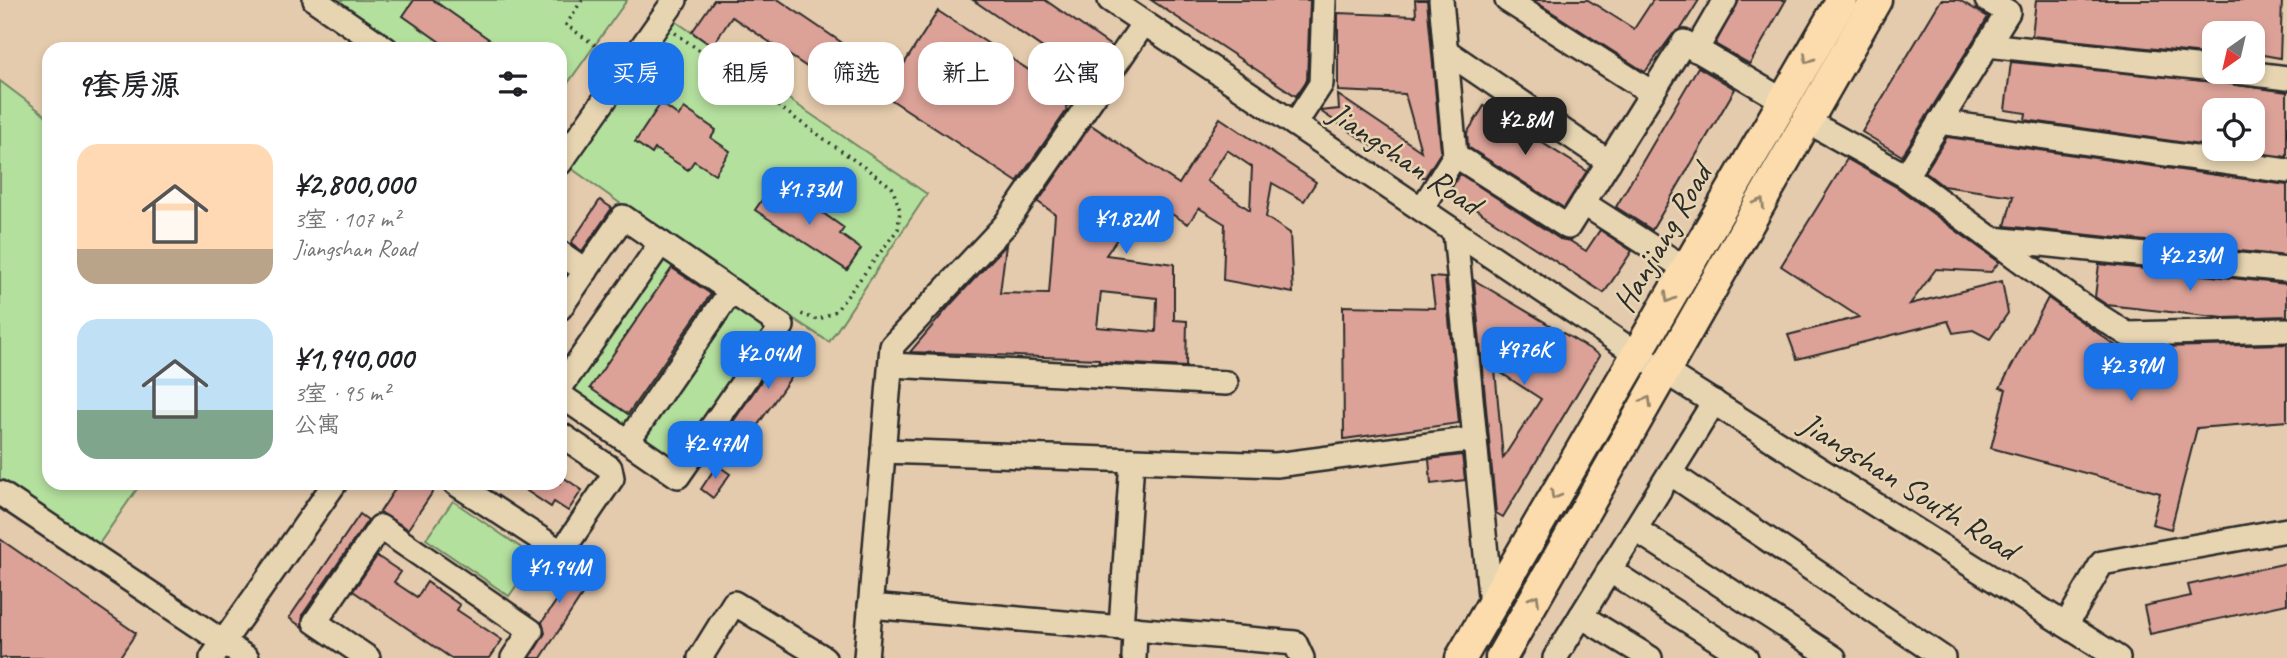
<!DOCTYPE html>
<html lang="zh">
<head>
<meta charset="utf-8">
<style>
  :root { --surface:#fff; --page:#f2f2f2; --text:#202124; --muted:#757577; --accent:#1a73e8 }
  body { margin:0; font-family:Caveat,"LXGW WenKai TC",sans-serif; background:var(--page); color:var(--text); height:100vh; display:flex; flex-direction:column; font-size:26px; white-space:nowrap }
  * { box-sizing:border-box; margin:0 }
  p { font-size:23px; color:var(--muted) }
  .icon { flex:none; width:38px; height:38px; fill:none; stroke:currentColor; stroke-width:2; stroke-linecap:round; stroke-linejoin:round }
  .map { position:relative; flex:1; overflow:hidden }
  .details { position:absolute; left:42px; top:42px; width:525px; height:448px; display:flex; flex-direction:column; background:var(--surface); border-radius:21px; box-shadow:0 4px 10px #0003 }
  .details>* { flex:none }
  .hud { position:absolute; left:588px; top:42px; width:665px; height:63px; display:flex; gap:14px }
  .needle { width:46px; rotate:214deg }
  .fabs { position:absolute; left:2202px; top:21px; display:grid; gap:14px }
  .fabs a { display:grid; place-items:center; width:63px; height:63px; border-radius:14px; background:var(--surface); box-shadow:0 4px 10px #0003; font-size:35px }
  .price { position:absolute; translate:-50% -60px; padding:0 16px; border-radius:14px; background:var(--accent); color:#fff; font-size:23px; line-height:46px; filter:drop-shadow(0 2px 4px #0008) }
  .price::after { content:''; position:absolute; left:50%; top:42px; width:21px; height:16px; margin-left:-10px; background:inherit; clip-path:polygon(0 0,100% 0,50% 100%) }
  .price.selected { background:#222; color:#fff }
  ul { padding:0; list-style:none }
  li { display:flex; align-items:center; gap:21px; height:175px; padding:0 35px }
  li span { display:grid; place-items:center; flex:none; width:196px; height:140px; border-radius:21px; color:#555 }
  li>.icon { margin-inline-start:auto }
  span .icon { width:84px; height:84px; fill:#fffc; stroke-width:1 }
  li b { font-size:30px }
  h2 { display:flex; justify-content:space-between; align-items:center; height:84px; padding:0 35px; font-size:30px }
  .chip { padding:0 24px; border-radius:21px; background:var(--surface); box-shadow:0 4px 10px #0003; font-size:24px; line-height:63px }
  .chip.selected { background:var(--accent); color:#fff }
  .map>svg:first-child { display:block }
  .green { fill:#b4e09e; stroke:#708664; stroke-width:2 }
  .building { fill:#dca298; stroke:#2b2b2b; stroke-width:2; fill-rule:evenodd }
  .lines { fill:none; stroke-linecap:round; stroke-linejoin:round }
  .minor-casing { stroke:#2b2b2b; stroke-width:28 }
  .major-casing { stroke:#2b2b2b; stroke-width:35 }
  .path { stroke:#2b2b2b; stroke-width:3.5; stroke-dasharray:2 5; stroke-linecap:butt }
  .minor { stroke:#e7d5b2; stroke-width:23 }
  .major { stroke:#fcdcac; stroke-width:30 }
  .oneway { stroke:#94846c }
  .labels { text-anchor:middle; dominant-baseline:central; stroke-width:5; stroke-linejoin:round; paint-order:stroke }
  .street-label { font-size:33px; fill:#2b2b2b; stroke:#e7d5b2 }
</style>
</head>
<body>
<div class="map">
<svg width="2287" height="658" viewBox="0 0 2287 658">
  <rect width="100%" height="100%" fill="#e5cbad"/>
  <filter id="ink" filterUnits="userSpaceOnUse"><feTurbulence type="fractalNoise" baseFrequency=".0143" numOctaves="2"/><feDisplacementMap in="SourceGraphic" scale="14" xChannelSelector="R" yChannelSelector="G"/><feConvolveMatrix kernelMatrix="1 2 1 2 8 2 1 2 1" color-interpolation-filters="sRGB"/></filter>
  <g filter="url(#ink)">
    <!-- green -->
    <g class="green">
      <polygon points="315,0 627,0 560,94 560,49 386,49"/>
      <polygon points="665,14 927,194 829,342 635,214 561,161"/>
      <polygon points="0,81 49,118 49,483 141,483 92,554 0,493"/>
      <polygon points="661,243 782,326 678,476 560,388"/>
      <polygon points="453,501 536,558 509,596 426,539"/>
    </g>
    <!-- building -->
    <g class="building">
      <polygon points="414,0 433,0 503,49 450,49 403,16"/>
      <polygon points="714,0 779,0 841,42 819,75 732,17 712,46 692,32"/>
      <polygon points="973,0 1045,0 1111,46 1088,79"/>
      <polygon points="1151,0 1310,0 1307,80 1296,96"/>
      <polygon points="1415,0 1427,0 1441,152 1425,177 1422,177 1381,152 1320,111 1339,109 1338,95 1421,151 1405,94 1338,91 1338,13 1416,16"/>
      <polygon points="1533,0 1588,0 1634,29 1653,0 1699,0 1681,29 1673,34 1645,72"/>
      <polygon points="1739,0 1786,0 1750,64 1715,44"/>
      <polygon points="1941,0 1959,0 1988,17 1902,156 1862,132"/>
      <polygon points="2036,0 2282,0 2280,58 2252,53 2252,33 2214,33 2214,55 2032,36"/>
      <polygon points="938,11 1072,98 1066,108 1067,110 1017,182 884,95"/>
      <polygon points="2011,62 2217,82 2287,92 2287,157 2229,149 2252,149 2252,110 2214,110 2214,147 2025,120 2026,113 2005,110"/>
      <polygon points="1698,67 1735,89 1652,230 1616,207"/>
      <polygon points="661,103 679,116 684,108 716,130 711,138 730,151 715,174 694,161 688,170 655,149 652,154 635,142"/>
      <polygon points="1484,106 1587,171 1564,208 1468,147 1467,133"/>
      <path d="M 1220,118 L 1316,182 L 1304,201 L 1272,183 L 1266,217 L 1290,233 L 1293,293 L 1223,280 L 1225,224 L 1199,208 L 1188,224 L 1152,202 L 1140,220 L 1133,216 L 1106,255 L 1174,264 L 1174,320 L 1187,321 L 1186,367 L 1099,362 L 1099,359 L 910,352 L 951,304 L 1006,245 L 1000,293 L 1049,294 L 1055,214 L 1038,202 L 1091,125 L 1179,184 ZM 1227,150 L 1252,167 L 1250,210 L 1207,181 ZM 1101,292 L 1157,298 L 1156,332 L 1097,327 Z"/>
      <polygon points="1947,137 2287,185 2287,256 2005,226 2013,196 1943,186 1925,172"/>
      <polygon points="1847,159 1898,188 1999,262 1991,272 1936,269 1910,304 2002,281 2008,313 1990,339 1973,330 1953,333 1948,321 1797,359 1788,335 1859,317 1781,266"/>
      <polygon points="1460,174 1560,239 1570,241 1586,251 1600,230 1632,251 1604,293 1449,192"/>
      <polygon points="771,187 794,203 799,196 844,228 840,234 861,249 847,270 755,210"/>
      <polygon points="600,200 612,208 582,251 571,243"/>
      <polygon points="2099,264 2287,284 2287,316 2224,318 2107,305 2095,297"/>
      <polygon points="672,268 711,294 628,414 590,388"/>
      <polygon points="1431,277 1445,278 1459,423 1344,439 1343,306 1435,308"/>
      <path d="M 1474,280 L 1600,355 L 1503,517 L 1496,513 ZM 1495,369 L 1541,399 L 1503,458 Z"/>
      <polygon points="2048,298 2119,348 2287,344 2287,421 2197,428 2171,529 2152,524 2160,493 1991,448 2006,389 2000,388"/>
      <polygon points="789,341 807,354 746,442 728,429"/>
      <polygon points="1462,455 1465,480 1431,484 1429,459"/>
      <polygon points="717,465 730,474 713,498 701,489"/>
      <polygon points="560,475 582,490 568,511 554,502 551,507 515,483 560,483"/>
      <polygon points="399,483 423,483 434,490 408,529 380,512"/>
      <polygon points="360,514 368,520 303,614 302,627 289,618"/>
      <polygon points="0,539 136,633 119,658 0,658"/>
      <polygon points="377,556 401,572 394,582 417,597 427,582 460,605 457,610 502,640 490,658 451,658 353,591"/>
      <polygon points="554,563 588,586 541,658 530,658 545,633 542,622 561,594 541,581"/>
      <polygon points="2287,563 2287,604 2150,634 2144,606 2191,596 2188,585"/>
    </g>
    <g class="lines">
      <!-- minor casing -->
      <g class="minor-casing">
        <g id="minor">
          <polyline points="315,0 386,49"/>
          <polyline points="1110,0 1637,354 2118,658"/>
          <polyline points="1441,0 1455,155 1568,227 1684,42 1784,101"/>
          <polyline points="1507,0 1652,93"/>
          <polyline points="1987,0 2008,12 1906,176 2077,302 2127,334 2287,330"/>
          <polyline points="1987,45 2214,69"/>
          <polyline points="1696,50 1725,0"/>
          <polyline points="1446,51 1609,162"/>
          <polyline points="2237,72 2287,78"/>
          <polyline points="1807,121 1906,176"/>
          <polyline points="1939,122 2287,171"/>
          <polyline points="1295,124 1321,84 1324,0"/>
          <polyline points="560,163 675,0"/>
          <polyline points="1583,203 1686,269"/>
          <polyline points="1422,209 1455,155"/>
          <polyline points="1455,232 1491,606"/>
          <polyline points="1994,239 2287,270"/>
          <polyline points="560,253 586,271"/>
          <polyline points="560,308 623,217 782,326 678,476 560,395"/>
          <polyline points="891,365 1226,383"/>
          <polyline points="560,388 661,243"/>
          <polyline points="628,441 731,291"/>
          <polyline points="883,451 1276,465 1475,439"/>
          <polyline points="1670,473 1943,658"/>
          <polyline points="455,483 556,549 563,550 612,478 610,468 560,434"/>
          <polyline points="0,493 247,658"/>
          <polyline points="1635,529 1834,658"/>
          <polyline points="1609,570 1746,658"/>
          <polyline points="870,606 1295,643 1302,658"/>
          <polyline points="1581,616 1650,658"/>
          <polyline points="2066,625 2102,563 2287,530"/>
          <polyline points="1121,628 1132,460"/>
          <polyline points="212,658 335,483"/>
          <polyline points="368,658 315,622 380,527 531,631 513,658"/>
          <polyline points="700,658 734,603 824,658"/>
          <polyline points="866,658 892,346 1005,225 1144,23"/>
          <polyline points="1134,658 1135,629"/>
          <polyline points="1555,658 1714,402"/>
        </g>
      </g>
      <!-- major casing -->
      <g class="major-casing">
        <g id="major">
          <polyline points="1461,658 1842,0"/>
          <polyline points="1501,658 1876,0"/>
        </g>
      </g>
      <!-- path -->
      <g class="path">
        <polyline points="582,0 566,25 612,57"/>
        <polyline points="675,33 892,187 900,210 898,229 836,311 818,320 798,313"/>
      </g>
      <!-- minor -->
      <use href="#minor" class="minor"/>
      <!-- major -->
      <use href="#major" class="major"/>
    </g>
    <!-- one-way arrows -->
    <defs><path id="oneway-chevron" d="M-2-3.5L2.5 0L-2 3.5" fill="none" stroke-width="1.6" stroke-linecap="round" stroke-linejoin="round" transform="scale(1.75)"/></defs>
    <g class="oneway">
      <use href="#oneway-chevron" transform="translate(1808 59) rotate(120)"/>
      <use href="#oneway-chevron" transform="translate(1760 203) rotate(-60)"/>
      <use href="#oneway-chevron" transform="translate(1669 298) rotate(120)"/>
      <use href="#oneway-chevron" transform="translate(1647 401) rotate(-60)"/>
      <use href="#oneway-chevron" transform="translate(1555 495) rotate(120)"/>
      <use href="#oneway-chevron" transform="translate(1535 599) rotate(-60)"/>
    </g>
  </g>
  <g class="labels">
    <!-- street labels -->
    <g class="street-label">
      <text transform="translate(1405 158) rotate(34)">Jiangshan Road</text>
      <text transform="translate(1662 238) rotate(-60)">Hanjiang Road</text>
      <text transform="translate(1909 486) rotate(32)">Jiangshan South Road</text>
    </g>
  </g>
</svg>
<div class="fabs">
<a><svg class="needle" viewBox="-14 -14 28 28"><path d="M0-13l5 13h-10z" fill="#e53935"/><path d="M0 13l5-13h-10z" fill="#757577"/></svg></a>
<a><svg class="icon" aria-label="locate" viewBox="0 0 24 24"><circle cx="12" cy="12" r="6"/><path d="M12 2v4M12 18v4M2 12h4M18 12h4"/></svg></a>
</div>
<b class="price selected" style="left:1525px;top:157px">¥2.8M</b>
<b class="price" style="left:809px;top:227px">¥1.73M</b>
<b class="price" style="left:1126px;top:256px">¥1.82M</b>
<b class="price" style="left:2190px;top:293px">¥2.23M</b>
<b class="price" style="left:1524px;top:387px">¥976K</b>
<b class="price" style="left:768px;top:391px">¥2.04M</b>
<b class="price" style="left:2131px;top:403px">¥2.39M</b>
<b class="price" style="left:715px;top:481px">¥2.47M</b>
<b class="price" style="left:559px;top:605px">¥1.94M</b>
<div class="hud">
<a class="chip selected">买房</a>
<a class="chip">租房</a>
<a class="chip">筛选</a>
<a class="chip">新上</a>
<a class="chip">公寓</a>
</div>
<section class="details">
<h2>9套房源<svg class="icon" aria-label="filters" viewBox="0 0 24 24"><path d="M4 7h16M4 17h16"/><circle cx="9" cy="7" r="2"/><circle cx="15" cy="17" r="2"/></svg></h2>
<ul>
<li><span style="background:linear-gradient(#ffd9b3 75%,#b9a48a 0)"><svg class="icon" aria-label="home" viewBox="0 0 24 24"><path d="M3 11l9-7 9 7M6 9v11h12V9"/></svg></span><div><b>¥2,800,000</b><p>3室 · 107 m²</p><p>Jiangshan Road</p></div></li>
<li><span style="background:linear-gradient(#bfe0f5 65%,#7fa58c 0)"><svg class="icon" aria-label="home" viewBox="0 0 24 24"><path d="M3 11l9-7 9 7M6 9v11h12V9"/></svg></span><div><b>¥1,940,000</b><p>3室 · 95 m²</p><p>公寓</p></div></li>
</ul>
</section>
</div>
</body>
</html>
